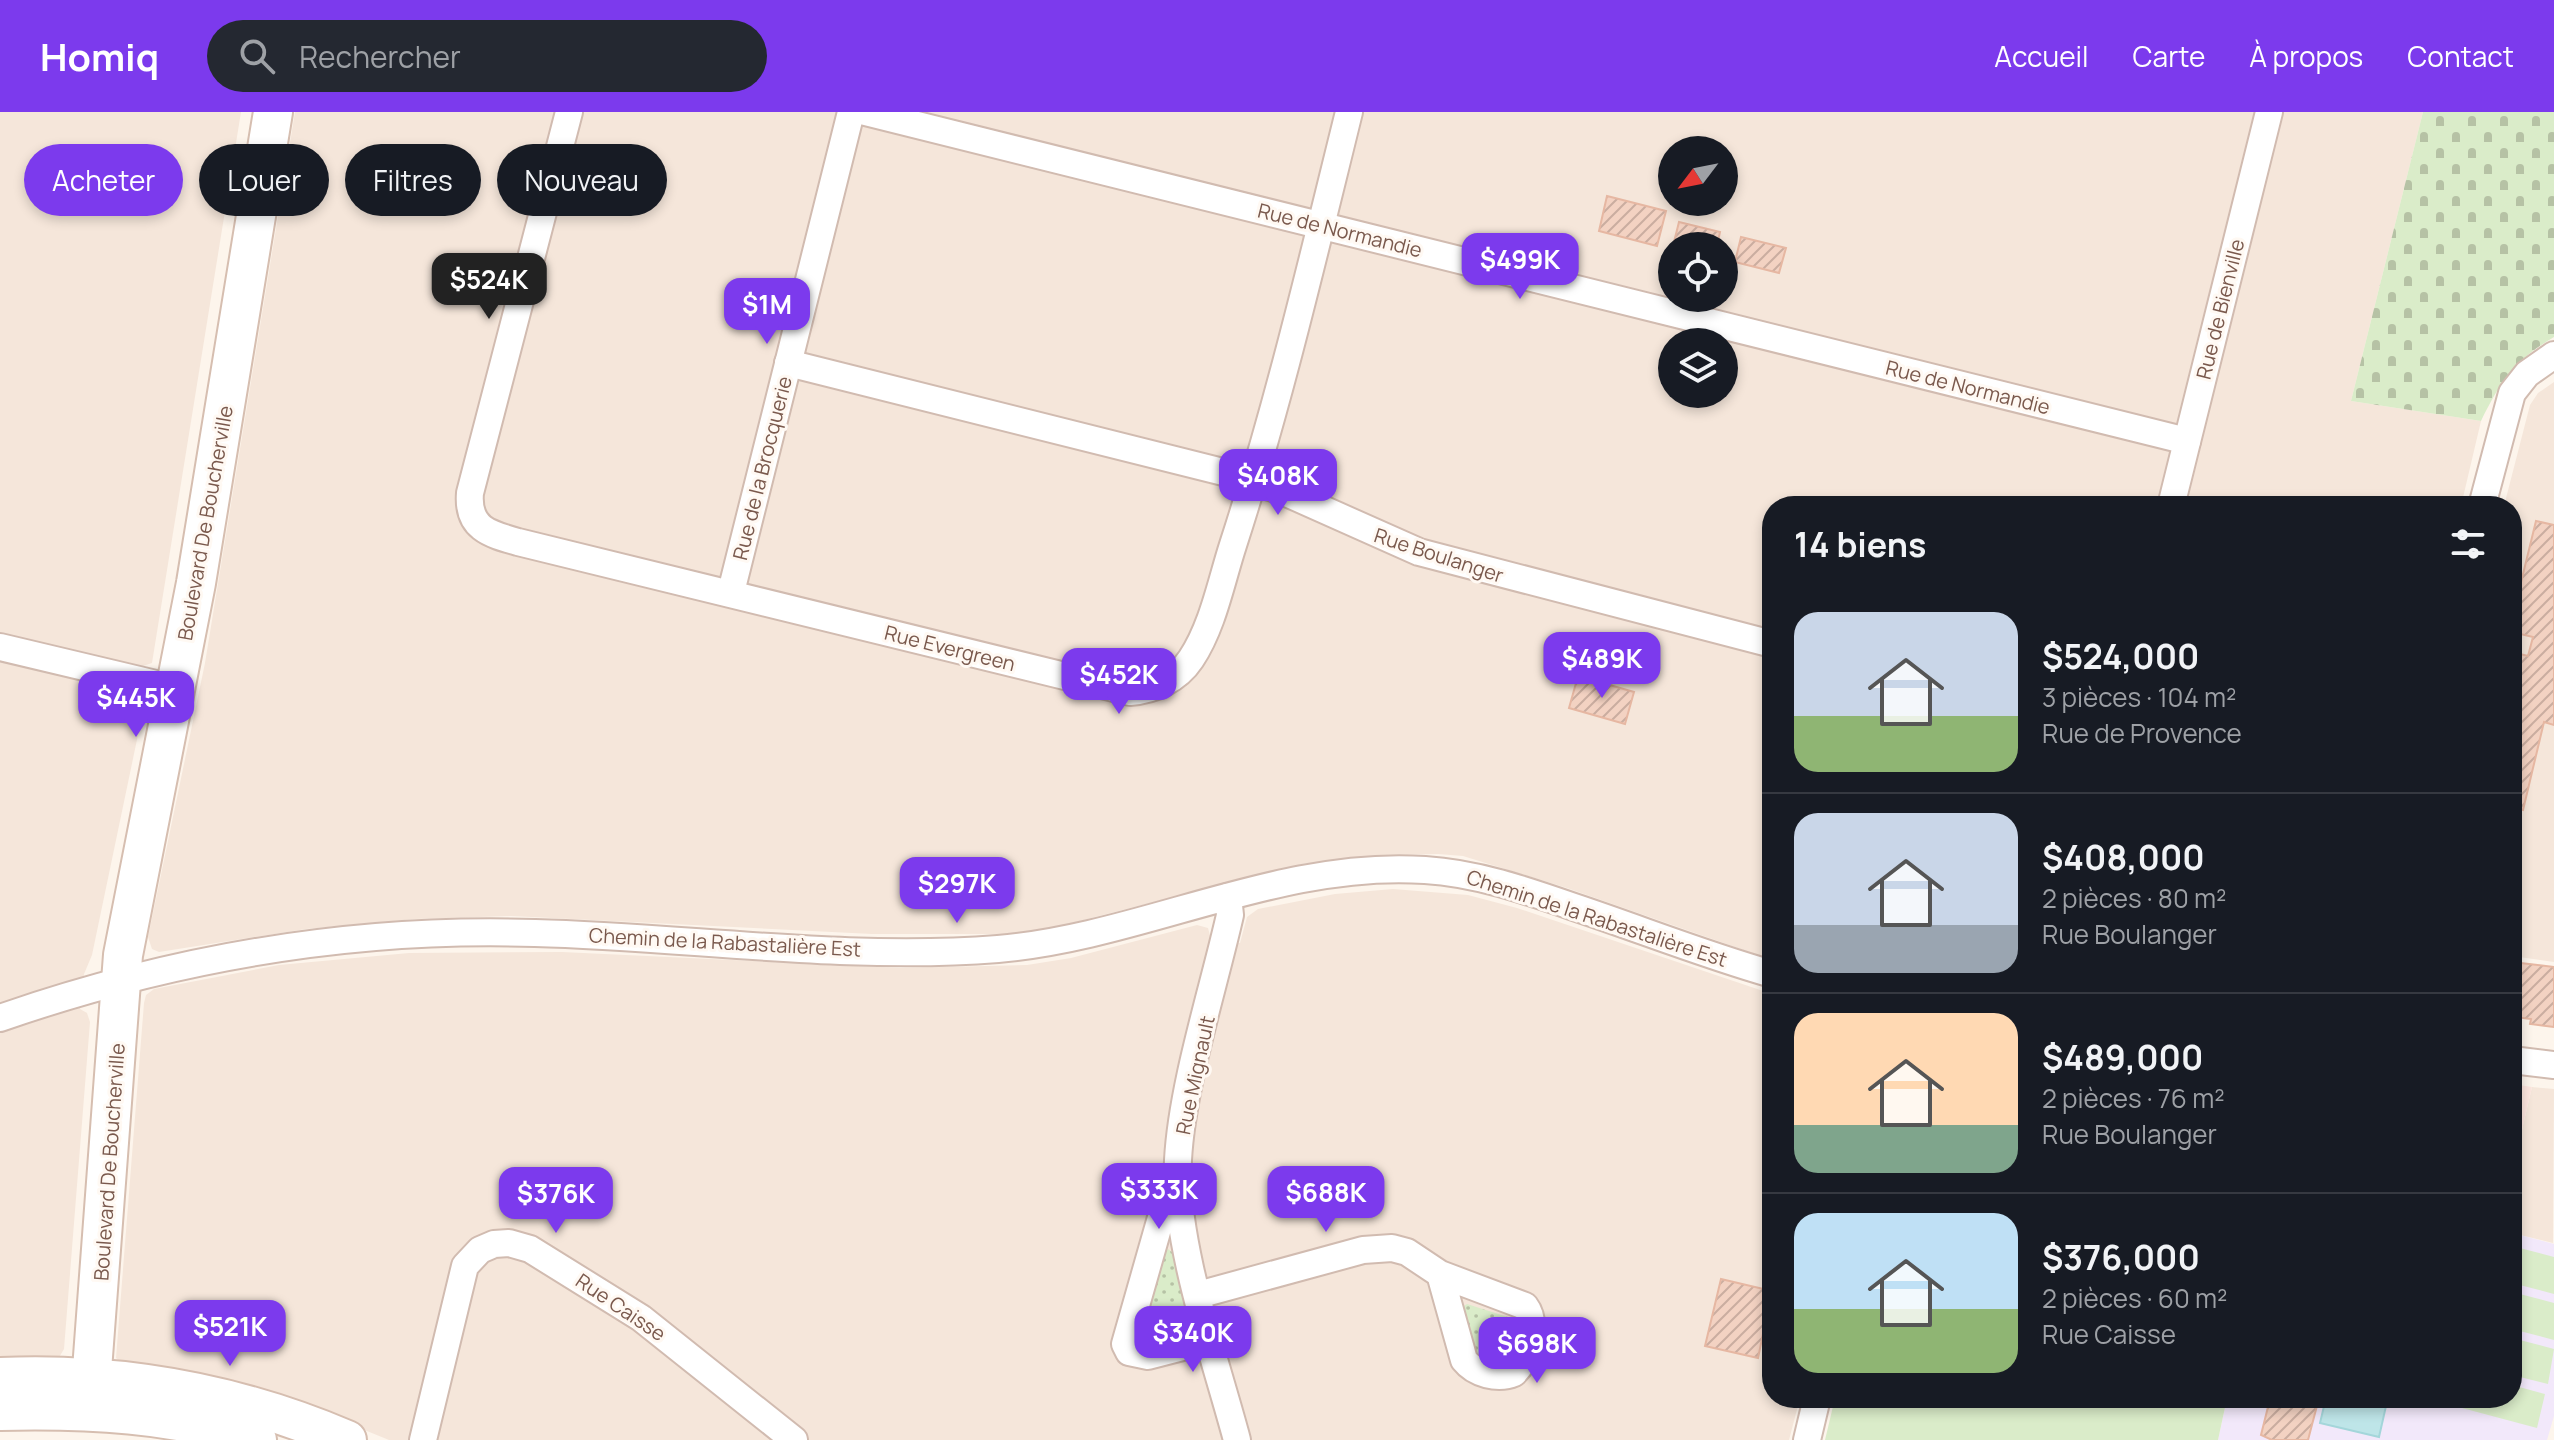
<!DOCTYPE html>
<html lang="fr">
<head>
<meta charset="utf-8">
<style>
  :root { --surface:#171b24; --page:#242831; --text:#f1f3f6; --muted:#9ea1a6; --line:#363941; --accent:#7c3aed }
  body { margin:0; font-family:Manrope,sans-serif; background:var(--page); color:var(--text); height:100vh; display:flex; flex-direction:column; font-size:30px; white-space:nowrap }
  * { box-sizing:border-box; margin:0 }
  p { font-size:26px; color:var(--muted) }
  .icon { flex:none; width:44px; height:44px; fill:none; stroke:currentColor; stroke-width:2; stroke-linecap:round; stroke-linejoin:round }
  .map { position:relative; flex:1; overflow:hidden }
  .sheet { position:absolute; left:1762px; top:384px; width:760px; height:912px; display:flex; flex-direction:column; background:var(--surface); border-radius:32px; box-shadow:0 4px 12px #0003 }
  .sheet>* { flex:none }
  .top-card { position:absolute; left:24px; top:32px; width:760px; height:72px; display:flex; gap:16px }
  .needle { width:52px; rotate:238deg }
  .buttons { position:absolute; left:1658px; top:24px; display:grid; gap:16px }
  .buttons a { display:grid; place-items:center; width:80px; height:80px; border-radius:50%; background:var(--surface); box-shadow:0 4px 12px #0003; font-size:40px }
  .price { position:absolute; translate:-50% -68px; padding:0 18px; border-radius:16px; background:var(--accent); color:#fff; font-size:26px; line-height:52px; filter:drop-shadow(0 2px 4px #0008) }
  .price::after { content:''; position:absolute; left:50%; top:48px; width:24px; height:18px; margin-left:-12px; background:inherit; clip-path:polygon(0 0,100% 0,50% 100%) }
  .price.selected { background:#222; color:#fff }
  ul { padding:0; list-style:none }
  li { display:flex; align-items:center; gap:24px; height:200px; padding:0 32px }
  li+li { border-top:2px solid var(--line) }
  li span { display:grid; place-items:center; flex:none; width:224px; height:160px; border-radius:24px; color:#555 }
  li>.icon { margin-inline-start:auto }
  span .icon { width:96px; height:96px; fill:#fffc; stroke-width:1 }
  li b { font-size:34px }
  h2 { display:flex; justify-content:space-between; align-items:center; height:96px; padding:0 32px; font-size:34px }
  .chip { padding:0 28px; border-radius:36px; background:var(--surface); box-shadow:0 4px 12px #0003; font-size:28px; line-height:72px }
  .chip.selected { background:var(--accent); color:#fff }
  header { display:flex; align-items:center; gap:48px; box-sizing:border-box; height:112px; padding:0 40px; background:var(--accent); color:#fff }
  header strong { font-size:38px }
  nav { display:flex; gap:44px; margin-inline-start:auto; font-size:28px }
  .search { width:560px; height:72px; background:var(--page); display:flex; align-items:center; gap:20px; box-sizing:border-box; padding:0 28px; border-radius:44px; color:var(--muted); font-size:30px }
  .map>svg:first-child { display:block }
  .residential { fill:#f5e6da; fill-rule:evenodd }
  .commercial { fill:#fde6df }
  .education { fill:#f2e8fa }
  .grass { fill:url(#grass-dots) }
  .cemetery { fill:url(#cemetery-stones) }
  .green { fill:#daecc9 }
  .water { fill:#bee5e8; stroke:#a4d6da; stroke-width:2 }
  .building { fill:url(#building-hatch); stroke:#e6b7a2; stroke-width:2 }
  .lines { fill:none; stroke-linecap:round; stroke-linejoin:round }
  .street-casing { stroke:#d1bbb0; stroke-width:30 }
  .secondary-casing { stroke:#d6beb0; stroke-width:42 }
  .street { stroke:#fff; stroke-width:26 }
  .secondary { stroke:#fff; stroke-width:38 }
  .labels { text-anchor:middle; dominant-baseline:central; stroke-width:6; stroke-linejoin:round; paint-order:stroke }
  .street-label { font-size:20px; fill:#7a594d; stroke:#fff9f3 }
</style>
</head>
<body>
<header>
<strong>Homiq</strong>
<div class="search"><svg class="icon" aria-label="search" viewBox="0 0 24 24"><circle cx="10" cy="10" r="6"/><path d="M15 15l6 6"/></svg>Rechercher</div>
<nav><a>Accueil</a><a>Carte</a><a>À propos</a><a>Contact</a></nav>
</header>
<div class="map">
<svg width="2554" height="1328" viewBox="0 0 2554 1328">
  <defs>
    <pattern id="grass-dots" width="8" height="8" patternUnits="userSpaceOnUse" patternTransform="scale(2)"><rect width="8" height="8" fill="#daecc9"/><path d="M2 2h.1M6 6h.1" fill="none" stroke="#b6c2a5" stroke-width="1.8" stroke-linecap="round"/></pattern>
    <pattern id="cemetery-stones" width="16" height="16" patternUnits="userSpaceOnUse" patternTransform="scale(2)"><rect width="16" height="16" fill="#daecc9"/><path d="M2 7V4a2 2 0 0 1 4 0v3zM10 15v-3a2 2 0 0 1 4 0v3z" fill="#b6c2a5"/></pattern>
    <pattern id="building-hatch" width="6" height="6" patternUnits="userSpaceOnUse" patternTransform="scale(2)"><rect width="6" height="6" fill="#f3d2c2"/><path d="M-1 1l2-2M0 6l6-6M5 7l2-2" fill="none" stroke="#caada0"/></pattern>
  </defs>
  <rect width="100%" height="100%" fill="#fdf5ec"/>
  <!-- residential -->
  <g class="residential">
    <polygon points="0,0 241,0 152,551 140,555 128,553 123,582 134,585 144,594 92,843 84,862 80,897 87,901 90,910 64,1237 58,1247 0,1250"/>
    <path d="M 295,0 L 2423,0 L 2351,289 L 2481,309 L 2461,394 L 1772,394 L 1772,848 L 1567,776 L 1463,744 L 1438,742 L 1381,743 L 1302,752 L 1060,814 L 1007,822 L 872,822 L 511,804 L 415,807 L 306,817 L 159,840 L 152,837 L 148,825 L 205,551 ZM 1672,38 L 1724,38 L 1724,90 L 1672,90 ZM 1672,134 L 1724,134 L 1724,186 L 1672,186 ZM 1672,230 L 1724,230 L 1724,282 L 1672,282 Z"/>
    <polygon points="2554,270 2554,850 2512,844 2512,394 2504,394 2530,293 2538,281"/>
    <polygon points="1393,777 1468,783 1517,796 1772,882 1772,1286 1800,1286 1789,1328 389,1328 308,1295 123,1252 116,1246 144,891 146,883 154,877 279,853 409,841 562,840 901,856 1027,853 1071,846 1197,813 1208,816 1211,827 1240,831 1247,805 1258,797 1335,782"/>
    <polygon points="2532,975 2554,977 2553,1131 2512,1121 2512,1060"/>
  </g>
  <!-- commercial -->
  <polygon class="commercial" points="2512,972 2532,975 2512,1060"/>
  <!-- education -->
  <polygon class="education" points="2512,1121 2554,1132 2554,1304 2547,1328 2218,1328 2227,1286 2512,1286"/>
  <!-- grass -->
  <g class="grass">
    <polygon points="1168,1137 1172,1140 1188,1207 1180,1219 1148,1227 1144,1217 1163,1142"/>
    <polygon points="1467,1192 1514,1207 1515,1216 1505,1248 1481,1246 1475,1241 1461,1196"/>
  </g>
  <!-- cemetery -->
  <path class="cemetery" d="M 2423,0 L 2554,0 L 2554,225 C 2514,249 2502,267 2481,309 L 2351,289 Z"/>
  <!-- green -->
  <g class="green">
    <polygon points="2512,1134 2554,1145 2554,1182 2512,1171"/>
    <polygon points="2512,1180 2554,1191 2554,1228 2512,1217"/>
    <polygon points="2512,1226 2554,1237 2548,1272 2512,1263"/>
    <polygon points="2512,1273 2545,1282 2537,1316 2462,1296 2464,1286 2512,1286"/>
    <polygon points="1835,1286 2227,1286 2218,1328 1825,1328"/>
  </g>
  <!-- water -->
  <polygon class="water" points="2326,1286 2353,1286 2386,1294 2379,1325 2320,1311"/>
  <!-- building -->
  <g class="building">
    <polygon points="1607,84 1666,99 1657,134 1599,119"/>
    <polygon points="1679,110 1720,120 1717,134 1673,134"/>
    <polygon points="1741,125 1786,136 1779,161 1735,150"/>
    <polygon points="2536,409 2554,413 2554,613 2544,610 2523,698 2512,695 2512,540 2528,544 2533,525 2512,520 2512,507"/>
    <polygon points="1578,564 1634,580 1625,612 1569,596"/>
    <polygon points="2512,850 2554,855 2554,915 2530,912 2531,907 2515,905 2512,911"/>
    <polygon points="1721,1167 1772,1179 1758,1246 1705,1234"/>
    <polygon points="2276,1286 2319,1286 2308,1328 2272,1328 2261,1323 2270,1287"/>
  </g>
  <g class="lines">
    <!-- street casing -->
    <g class="street-casing">
      <g id="street">
        <path d="M 569,0 L 470,381 C 467,416 489,422 518,430 L 1130,580 C 1154,578 1177,568 1191,547 C 1213,514 1221,470 1233,433 C 1279,291 1313,145 1349,0"/>
        <polyline points="865,0 2187,329"/>
        <polyline points="788,251 1227,361 1282,379 1419,440 1772,532"/>
        <polyline points="2171,394 2269,0"/>
        <polyline points="2482,394 2512,281 2527,262 2554,243"/>
        <polyline points="731,480 851,0"/>
        <polyline points="0,535 177,577"/>
        <path d="M 1228,785 L 1230,803 C 1213,878 1182,973 1178,1048 C 1173,1128 1216,1249 1237,1328"/>
        <path d="M 0,906 C 173,846 351,815 535,821 C 688,825 844,849 998,837 C 1142,825 1278,748 1425,758 C 1476,761 1525,778 1574,795 C 1640,817 1705,843 1772,862"/>
        <polyline points="2512,948 2554,953"/>
        <polyline points="1172,1067 1125,1232 1129,1240 1148,1244 1210,1228"/>
        <path d="M 1198,1183 L 1363,1138 L 1392,1136 L 1407,1140 L 1440,1162 L 1525,1194 C 1538,1211 1529,1246 1514,1261 C 1498,1268 1475,1262 1464,1248 L 1440,1162"/>
        <polyline points="423,1328 465,1154 480,1138 494,1132 509,1131 530,1137 641,1206 794,1328"/>
        <polyline points="1807,1328 1817,1286"/>
      </g>
    </g>
    <!-- secondary casing -->
    <g class="secondary-casing">
      <g id="secondary">
        <path d="M 0,1265 C 119,1260 237,1281 347,1328"/>
        <polyline points="89,1298 123,843 196,471 273,0"/>
        <path d="M 0,1299 C 87,1297 173,1301 257,1328"/>
      </g>
    </g>
    <!-- street -->
    <use href="#street" class="street"/>
    <!-- secondary -->
    <use href="#secondary" class="secondary"/>
  </g>
  <g class="labels">
    <!-- street labels -->
    <g class="street-label">
      <text transform="translate(1340 118) rotate(14)">Rue de Normandie</text>
      <text transform="translate(2220 197) rotate(-76)">Rue de Bienville</text>
      <text transform="translate(1968 275) rotate(14)">Rue de Normandie</text>
      <text transform="translate(762 356) rotate(-76)">Rue de la Brocquerie</text>
      <text transform="translate(205 411) rotate(-80)">Boulevard De Boucherville</text>
      <text transform="translate(1439 443) rotate(18)">Rue Boulanger</text>
      <text transform="translate(950 536) rotate(14)">Rue Evergreen</text>
      <text transform="translate(1597 806) rotate(18)">Chemin de la Rabastalière Est</text>
      <text transform="translate(725 830) rotate(3)">Chemin de la Rabastalière Est</text>
      <text transform="translate(1195 963) rotate(-78)">Rue Mignault</text>
      <text transform="translate(109 1050) rotate(-86)">Boulevard De Boucherville</text>
      <text transform="translate(621 1195) rotate(34)">Rue Caisse</text>
    </g>
  </g>
</svg>
<div class="buttons">
<a><svg class="needle" viewBox="-14 -14 28 28"><path d="M0-13l5 13h-10z" fill="#e53935"/><path d="M0 13l5-13h-10z" fill="#9ea1a6"/></svg></a>
<a><svg class="icon" aria-label="locate" viewBox="0 0 24 24"><circle cx="12" cy="12" r="6"/><path d="M12 2v4M12 18v4M2 12h4M18 12h4"/></svg></a>
<a><svg class="icon" aria-label="layers" viewBox="0 0 24 24"><path d="M12 4l9 5-9 5-9-5zM3 14l9 5 9-5"/></svg></a>
</div>
<b class="price" style="left:1520px;top:189px">$499K</b>
<b class="price selected" style="left:489px;top:209px">$524K</b>
<b class="price" style="left:767px;top:234px">$1M</b>
<b class="price" style="left:1278px;top:405px">$408K</b>
<b class="price" style="left:1602px;top:588px">$489K</b>
<b class="price" style="left:1119px;top:604px">$452K</b>
<b class="price" style="left:136px;top:627px">$445K</b>
<b class="price" style="left:957px;top:813px">$297K</b>
<b class="price" style="left:1159px;top:1119px">$333K</b>
<b class="price" style="left:1326px;top:1122px">$688K</b>
<b class="price" style="left:556px;top:1123px">$376K</b>
<b class="price" style="left:230px;top:1256px">$521K</b>
<b class="price" style="left:1193px;top:1262px">$340K</b>
<b class="price" style="left:1537px;top:1273px">$698K</b>
<div class="top-card">
<a class="chip selected">Acheter</a>
<a class="chip">Louer</a>
<a class="chip">Filtres</a>
<a class="chip">Nouveau</a>
</div>
<section class="sheet">
<h2>14 biens<svg class="icon" aria-label="filters" viewBox="0 0 24 24"><path d="M4 7h16M4 17h16"/><circle cx="9" cy="7" r="2"/><circle cx="15" cy="17" r="2"/></svg></h2>
<ul>
<li><span style="background:linear-gradient(#c9d6e8 65%,#8fb573 0)"><svg class="icon" aria-label="home" viewBox="0 0 24 24"><path d="M3 11l9-7 9 7M6 9v11h12V9"/></svg></span><div><b>$524,000</b><p>3 pièces · 104 m²</p><p>Rue de Provence</p></div></li>
<li><span style="background:linear-gradient(#c9d6e8 70%,#9aa5b1 0)"><svg class="icon" aria-label="home" viewBox="0 0 24 24"><path d="M3 11l9-7 9 7M6 9v11h12V9"/></svg></span><div><b>$408,000</b><p>2 pièces · 80 m²</p><p>Rue Boulanger</p></div></li>
<li><span style="background:linear-gradient(#ffd9b3 70%,#7fa58c 0)"><svg class="icon" aria-label="home" viewBox="0 0 24 24"><path d="M3 11l9-7 9 7M6 9v11h12V9"/></svg></span><div><b>$489,000</b><p>2 pièces · 76 m²</p><p>Rue Boulanger</p></div></li>
<li><span style="background:linear-gradient(#bfe0f5 60%,#8fb573 0)"><svg class="icon" aria-label="home" viewBox="0 0 24 24"><path d="M3 11l9-7 9 7M6 9v11h12V9"/></svg></span><div><b>$376,000</b><p>2 pièces · 60 m²</p><p>Rue Caisse</p></div></li>
</ul>
</section>
</div>
</body>
</html>
